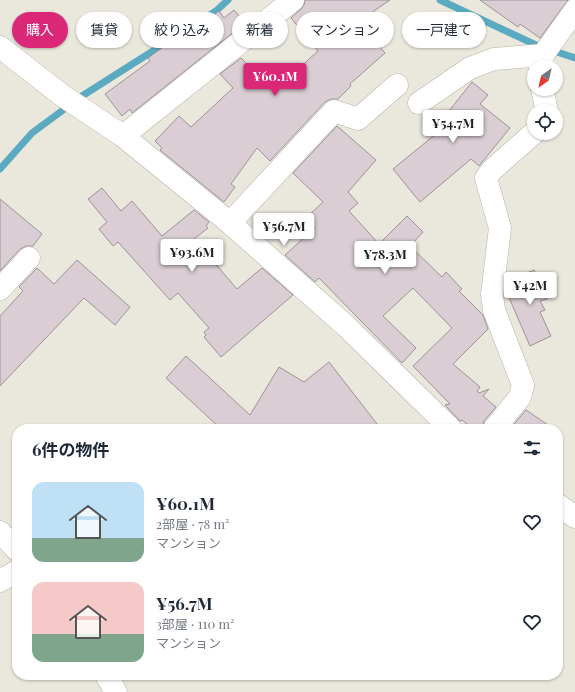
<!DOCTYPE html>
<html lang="ja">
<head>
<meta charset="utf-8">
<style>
  :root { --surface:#fff; --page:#f6f6f7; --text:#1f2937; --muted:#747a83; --accent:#db2777 }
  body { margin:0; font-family:"Playfair Display","Noto Sans JP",serif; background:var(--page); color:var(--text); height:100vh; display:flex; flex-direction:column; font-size:15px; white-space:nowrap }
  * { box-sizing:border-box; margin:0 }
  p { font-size:13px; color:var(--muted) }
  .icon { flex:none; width:22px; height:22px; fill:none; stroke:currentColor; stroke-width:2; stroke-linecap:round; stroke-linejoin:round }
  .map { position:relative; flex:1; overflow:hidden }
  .panel { position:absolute; left:12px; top:424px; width:551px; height:256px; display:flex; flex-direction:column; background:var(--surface); border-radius:16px; box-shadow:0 1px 3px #0004 }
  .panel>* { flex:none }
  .guide { position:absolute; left:12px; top:12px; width:551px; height:36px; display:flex; gap:8px }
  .needle { width:26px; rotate:214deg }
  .controls { position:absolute; left:527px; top:60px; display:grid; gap:8px }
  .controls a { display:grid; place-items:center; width:36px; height:36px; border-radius:50%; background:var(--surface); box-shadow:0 1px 3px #0004; font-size:20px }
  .price { position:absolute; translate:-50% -34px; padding:0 9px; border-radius:4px; background:#fff; color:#222; font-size:13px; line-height:26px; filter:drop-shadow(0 1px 2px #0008) }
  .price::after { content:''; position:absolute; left:50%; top:24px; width:12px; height:9px; margin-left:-6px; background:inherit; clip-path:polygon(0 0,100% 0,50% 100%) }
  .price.current { background:var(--accent); color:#fff }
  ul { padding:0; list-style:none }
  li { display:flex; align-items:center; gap:12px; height:100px; padding:0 20px }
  li span { display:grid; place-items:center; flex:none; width:112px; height:80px; border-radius:12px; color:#555 }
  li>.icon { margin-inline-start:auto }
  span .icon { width:48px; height:48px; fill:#fffc; stroke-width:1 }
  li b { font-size:17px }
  h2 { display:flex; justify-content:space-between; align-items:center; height:48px; padding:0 20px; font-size:17px }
  .pill { padding:0 14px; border-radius:18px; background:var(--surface); box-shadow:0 1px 3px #0004; font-size:14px; line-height:36px }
  .pill.current { background:var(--accent); color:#fff }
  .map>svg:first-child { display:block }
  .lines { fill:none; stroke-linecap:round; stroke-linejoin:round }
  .stream { stroke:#5aaac1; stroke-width:7 }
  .building { fill:#daced4; stroke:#9d9297 }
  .minor-casing { stroke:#b6b3a8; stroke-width:23 }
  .minor { stroke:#fff; stroke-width:22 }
</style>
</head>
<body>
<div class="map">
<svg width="575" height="692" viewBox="0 0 575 692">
  <rect width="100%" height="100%" fill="#eae7dc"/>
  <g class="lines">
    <!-- stream -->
    <g class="stream">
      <polyline points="440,0 536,45 575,58"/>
      <polyline points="0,169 32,133 82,96 216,11 228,0"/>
    </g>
  </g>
  <!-- building -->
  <g class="building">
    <polygon points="305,0 390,0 358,22 385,53 350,84 351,86 338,99 331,99 325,102 270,161 257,148 231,184 235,187 224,202 160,150 162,148 155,141 179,116 191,127 233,88 220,74 241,58 258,76 272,64 286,80 318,51 291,18 301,9 304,5"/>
    <polygon points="480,0 568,0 540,38 520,24 518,27"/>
    <polygon points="234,10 245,23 132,113 130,109 122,116 105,94 150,61 148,58 174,39 177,43 219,11 224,18"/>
    <polygon points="472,82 488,95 480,104 510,128 479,166 471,159 420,202 393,169 442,129 437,126"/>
    <polygon points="337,126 376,160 348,192 358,203 349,211 379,244 407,216 423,232 410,246 442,277 446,272 462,289 459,291 483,315 488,329 453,364 480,387 477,391 479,393 489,389 483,396 496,407 484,421 482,429 473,429 462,420 460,421 445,405 450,404 413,366 452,328 413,288 383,316 416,348 402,363 319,278 315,282 285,255 315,228 306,218 323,202 293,173"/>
    <polygon points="102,188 121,211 132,201 162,236 194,210 209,222 206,226 208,228 194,239 237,289 262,268 293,295 221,357 204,337 206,335 204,332 209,328 178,293 170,300 118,242 113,246 99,229 107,222 88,199"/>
    <polygon points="0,199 42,234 33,246 26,246 20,249 0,271"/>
    <polygon points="77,260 130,307 115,325 84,298 0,386 0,316 23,291 19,287 37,268 54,284"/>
    <polygon points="534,270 547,299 540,301 545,310 540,312 551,336 530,346 507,293 514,290 510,280"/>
    <polygon points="186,356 250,415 279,367 304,382 329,362 381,429 221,429 166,378"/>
    <polygon points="526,410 554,429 510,429"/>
  </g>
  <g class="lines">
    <!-- minor casing -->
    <g class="minor-casing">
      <g id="minor">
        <polyline points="0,47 63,96 123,136 230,223 347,327 451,429"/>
        <polyline points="540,67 543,55 575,10"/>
        <polyline points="542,89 547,111"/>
        <polyline points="419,103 470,68 494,59 543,55"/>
        <polyline points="123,136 293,0"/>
        <polyline points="230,223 334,111 358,119 397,85"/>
        <polyline points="0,289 29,258"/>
        <polyline points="494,429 520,397 523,385 494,310 492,295 500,228 486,178 492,170 534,133"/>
        <polyline points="558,505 575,517"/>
        <polyline points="0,532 17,550"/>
        <polyline points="0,581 17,571"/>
        <polyline points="106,675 116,692"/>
      </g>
    </g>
    <!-- minor -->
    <use href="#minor" class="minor"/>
  </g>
</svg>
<div class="controls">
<a><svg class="needle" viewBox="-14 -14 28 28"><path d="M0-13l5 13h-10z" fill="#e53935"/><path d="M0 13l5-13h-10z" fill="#747a83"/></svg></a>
<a><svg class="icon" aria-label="locate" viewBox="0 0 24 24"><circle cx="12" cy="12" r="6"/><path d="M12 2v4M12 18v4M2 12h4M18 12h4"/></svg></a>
</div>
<b class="price current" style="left:275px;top:97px">¥60.1M</b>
<b class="price" style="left:453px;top:144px">¥54.7M</b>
<b class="price" style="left:284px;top:247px">¥56.7M</b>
<b class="price" style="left:192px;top:273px">¥93.6M</b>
<b class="price" style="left:385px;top:275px">¥78.3M</b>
<b class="price" style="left:530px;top:306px">¥42M</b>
<div class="guide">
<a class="pill current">購入</a>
<a class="pill">賃貸</a>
<a class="pill">絞り込み</a>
<a class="pill">新着</a>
<a class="pill">マンション</a>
<a class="pill">一戸建て</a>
</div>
<section class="panel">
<h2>6件の物件<svg class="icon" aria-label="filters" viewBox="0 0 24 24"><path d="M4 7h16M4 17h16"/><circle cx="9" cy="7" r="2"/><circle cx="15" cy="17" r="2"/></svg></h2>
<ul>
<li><span style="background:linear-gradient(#bfe0f5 70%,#7fa58c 0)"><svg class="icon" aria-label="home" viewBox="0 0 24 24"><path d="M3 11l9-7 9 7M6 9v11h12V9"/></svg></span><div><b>¥60.1M</b><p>2部屋 · 78 m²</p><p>マンション</p></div><svg class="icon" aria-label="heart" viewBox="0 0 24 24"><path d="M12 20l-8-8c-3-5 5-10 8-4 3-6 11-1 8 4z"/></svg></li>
<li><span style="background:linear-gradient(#f6c9c9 65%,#7fa58c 0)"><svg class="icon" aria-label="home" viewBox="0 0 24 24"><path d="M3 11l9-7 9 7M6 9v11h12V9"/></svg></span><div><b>¥56.7M</b><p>3部屋 · 110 m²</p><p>マンション</p></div><svg class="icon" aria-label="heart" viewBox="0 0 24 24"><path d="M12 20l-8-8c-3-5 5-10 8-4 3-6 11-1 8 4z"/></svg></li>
</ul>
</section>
</div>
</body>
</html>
